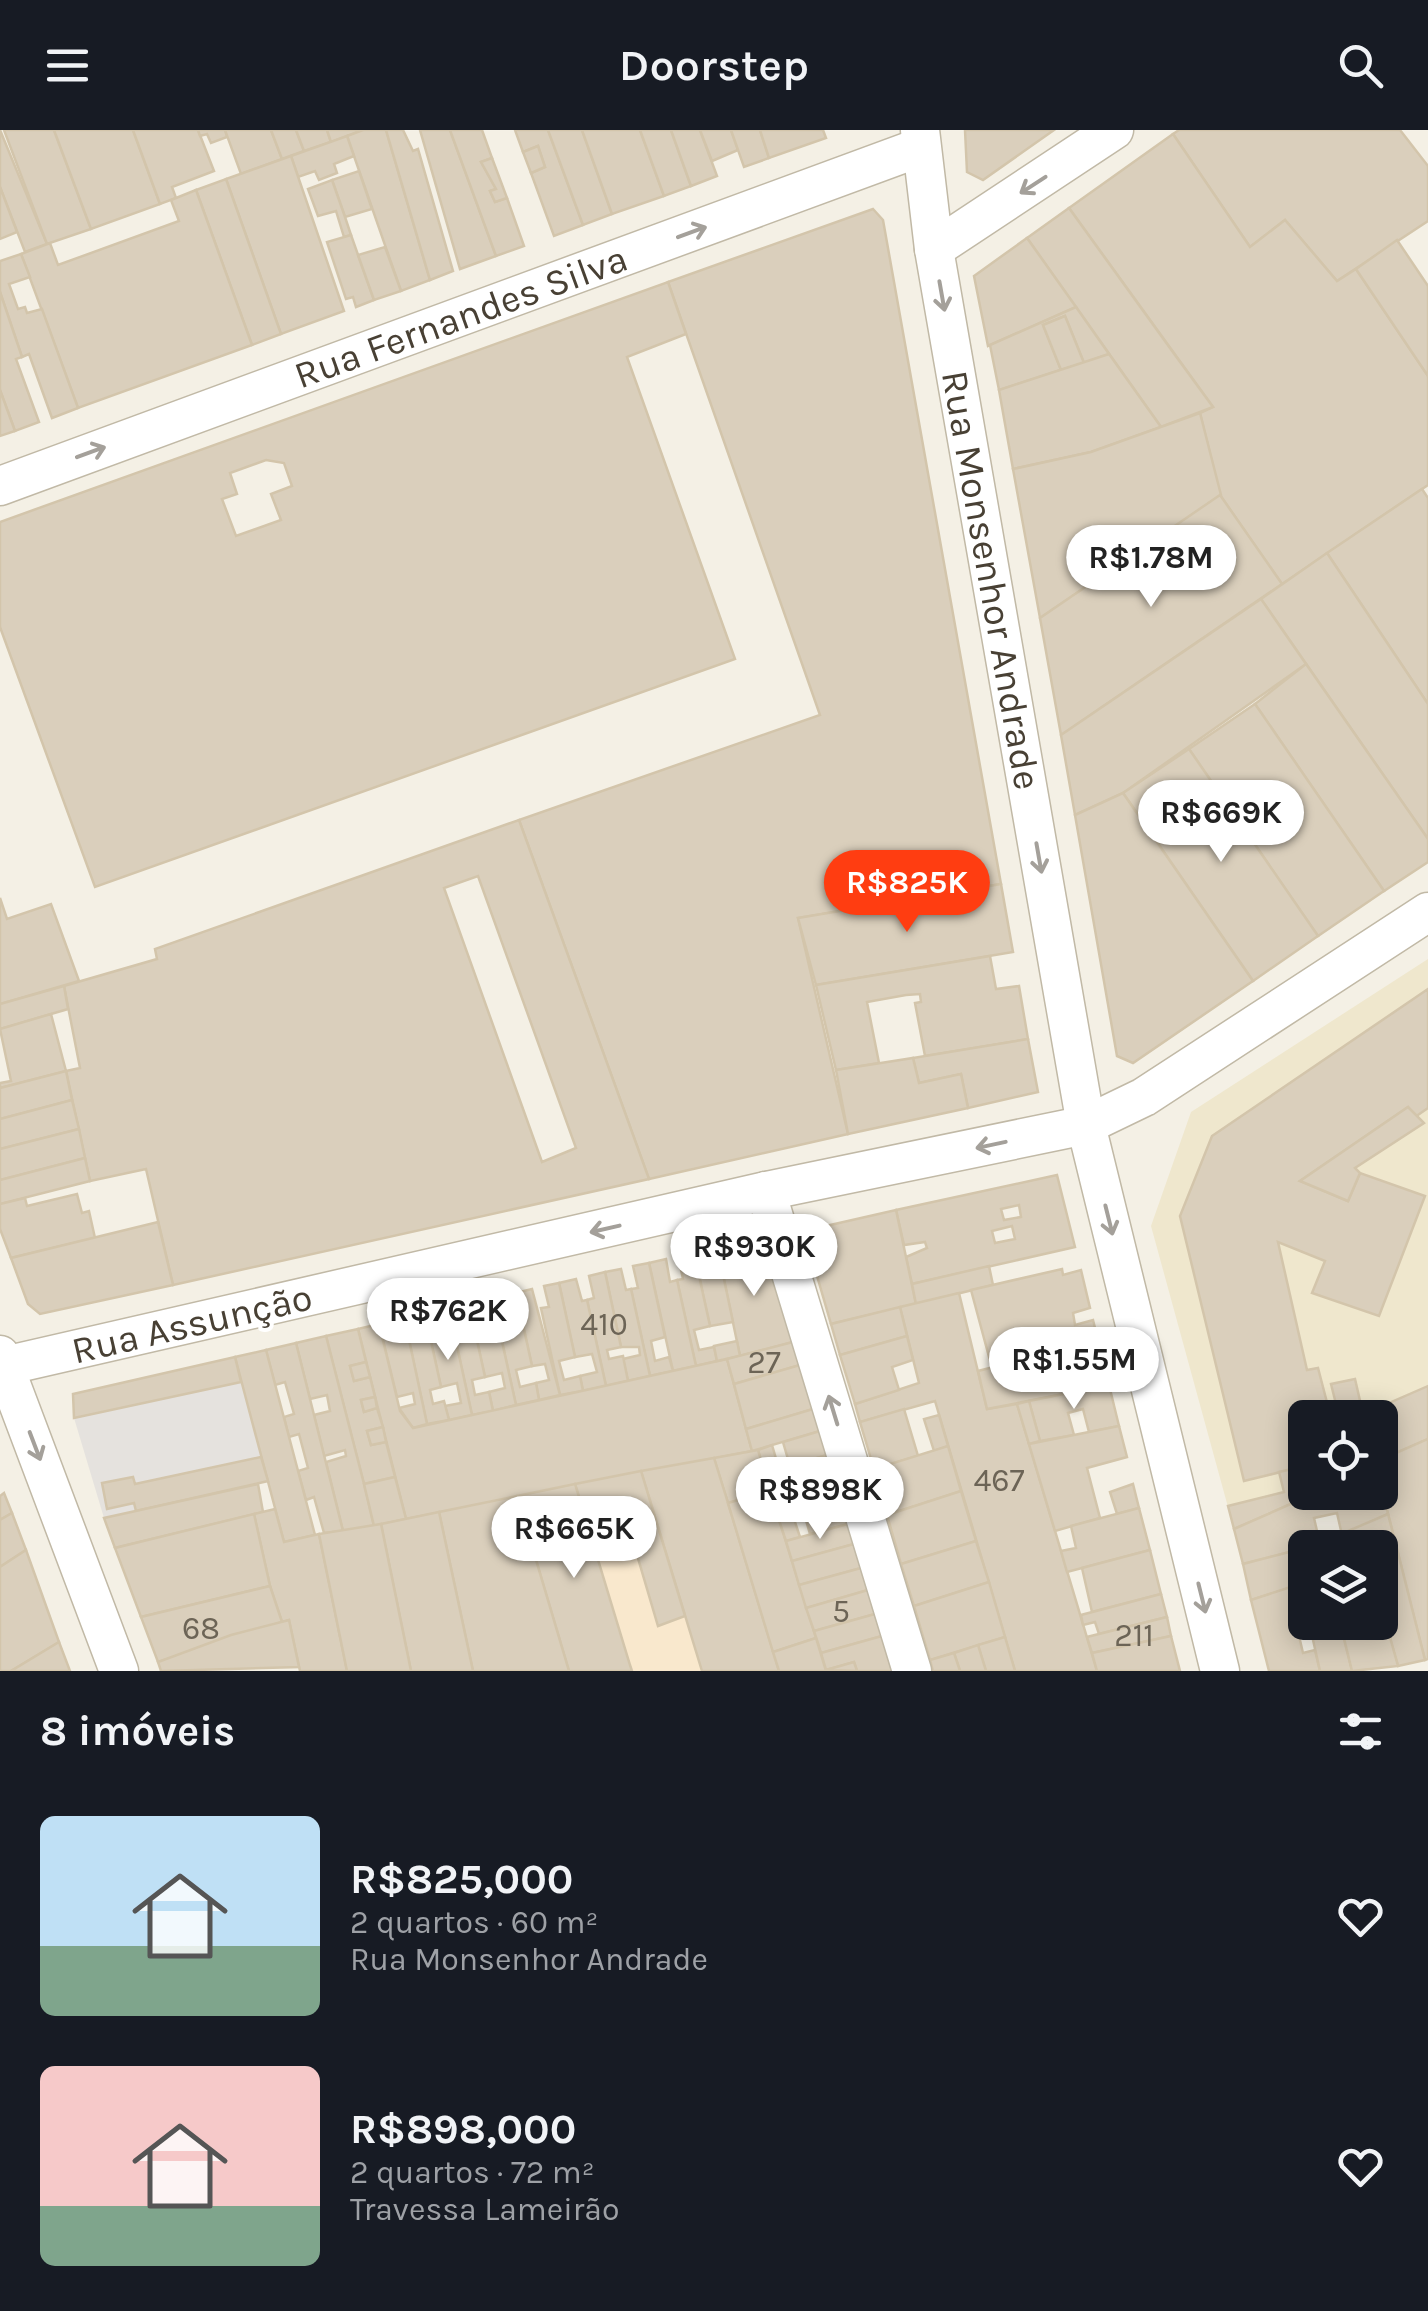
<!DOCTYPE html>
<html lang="pt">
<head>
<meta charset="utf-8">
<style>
  :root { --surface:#171b24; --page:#242831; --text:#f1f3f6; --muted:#9ea1a6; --accent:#ff3d11 }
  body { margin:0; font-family:Karla,sans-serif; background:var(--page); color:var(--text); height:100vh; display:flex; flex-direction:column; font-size:38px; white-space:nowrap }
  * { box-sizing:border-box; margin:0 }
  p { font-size:32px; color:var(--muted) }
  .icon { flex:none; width:55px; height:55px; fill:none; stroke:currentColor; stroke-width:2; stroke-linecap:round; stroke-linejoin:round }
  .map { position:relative; height:1541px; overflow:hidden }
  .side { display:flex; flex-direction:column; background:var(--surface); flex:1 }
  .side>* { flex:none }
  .fabs { position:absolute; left:1288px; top:1270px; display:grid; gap:20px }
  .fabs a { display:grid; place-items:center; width:110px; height:110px; border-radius:15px; background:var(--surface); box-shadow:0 5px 25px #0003; font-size:50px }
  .price { position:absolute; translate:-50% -85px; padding:0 22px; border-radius:35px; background:#fff; color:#222; font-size:32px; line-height:65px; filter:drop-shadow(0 2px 5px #0008) }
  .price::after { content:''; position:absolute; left:50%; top:60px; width:30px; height:22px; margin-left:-15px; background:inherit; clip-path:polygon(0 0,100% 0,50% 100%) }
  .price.active { background:var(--accent); color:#fff }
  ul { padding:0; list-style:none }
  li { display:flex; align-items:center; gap:30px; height:250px; padding:0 40px }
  li span { display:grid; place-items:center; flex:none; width:280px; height:200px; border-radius:15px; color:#555 }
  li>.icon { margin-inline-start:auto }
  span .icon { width:120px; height:120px; fill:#fffc; stroke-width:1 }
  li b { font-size:42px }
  h2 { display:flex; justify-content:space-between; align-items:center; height:120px; padding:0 40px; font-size:42px }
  header { display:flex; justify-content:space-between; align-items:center; height:130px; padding:0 40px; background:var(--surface); font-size:45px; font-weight:600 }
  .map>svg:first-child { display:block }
  .commercial { fill:#f9e8cd }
  .education { fill:#efe7cd }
  .parking { fill:#e5e2de }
  .building { fill:#dacfbc; stroke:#d3c5ab; stroke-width:2.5; fill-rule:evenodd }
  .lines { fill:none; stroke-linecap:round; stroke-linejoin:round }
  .minor-casing { stroke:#c1b9a6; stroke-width:41 }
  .minor { stroke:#fff; stroke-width:38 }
  .oneway { stroke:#a4a09a }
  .labels { text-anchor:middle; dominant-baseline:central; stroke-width:8; stroke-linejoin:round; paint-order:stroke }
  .number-label { font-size:32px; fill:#6c6456 }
  .street-label { font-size:38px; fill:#484034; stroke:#fff }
</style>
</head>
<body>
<header><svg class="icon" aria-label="menu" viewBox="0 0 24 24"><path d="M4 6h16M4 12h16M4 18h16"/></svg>Doorstep<svg class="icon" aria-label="search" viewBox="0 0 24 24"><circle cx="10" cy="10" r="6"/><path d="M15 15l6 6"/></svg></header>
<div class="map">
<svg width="1428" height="1541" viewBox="0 0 1428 1541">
  <rect width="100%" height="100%" fill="#f4f0e5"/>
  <!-- commercial -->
  <polygon class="commercial" points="641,1341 702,1541 632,1541 575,1354"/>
  <!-- education -->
  <polygon class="education" points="1428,829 1428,1311 1380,1288 1305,1288 1305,1362 1315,1363 1234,1399 1151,1096 1191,982"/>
  <!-- parking -->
  <polygon class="parking" points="235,1227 268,1351 104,1388 74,1288 73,1264"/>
  <!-- building -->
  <g class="building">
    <polygon points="0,0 47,114 25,122 0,57"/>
    <polygon points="4,0 54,0 91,99 47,114"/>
    <polygon points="54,0 133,0 160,74 91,99"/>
    <polygon points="133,0 198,0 214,41 172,57 176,68 160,74"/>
    <polygon points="198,0 225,0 227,7 211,13 207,4 200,6"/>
    <polygon points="225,0 271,0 282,29 241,44"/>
    <polygon points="271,0 296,0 304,21 282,29"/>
    <polygon points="296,0 327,0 331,12 304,21"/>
    <polygon points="327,0 363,0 331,12"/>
    <polygon points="363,0 386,0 430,150 401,161 347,6"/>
    <polygon points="386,0 403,0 413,21 418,19 453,141 430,150"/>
    <polygon points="420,0 450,0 496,126 460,139"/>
    <polygon points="450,0 482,0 492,28 481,32 496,59 490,61 495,72 507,68 524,116 496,126"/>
    <polygon points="515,0 548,0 583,95 554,106 531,43 545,37 538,16 523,22"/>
    <polygon points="548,0 582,0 612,84 583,95"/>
    <polygon points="582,0 640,0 664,66 612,84"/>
    <polygon points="640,0 671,0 691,56 664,66"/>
    <polygon points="671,0 700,0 717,46 691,56"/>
    <polygon points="700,0 731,0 738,20 712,31"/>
    <polygon points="731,0 760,0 769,28 744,37"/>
    <polygon points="760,0 823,0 826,8 769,28"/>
    <polygon points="965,0 1054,0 983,50 967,42"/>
    <polygon points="1179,0 1400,0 1428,36 1428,91 1337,151 1285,90 1250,117 1173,4"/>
    <polygon points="1173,4 1250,117 1285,90 1337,151 1356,139 1428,246 1428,355 1282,454 1220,365 1200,283 1213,277 1069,78"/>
    <polygon points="347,6 354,26 334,34 337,43 319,50 315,41 298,47 291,26"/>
    <polygon points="538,16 545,37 531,43 523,22"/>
    <polygon points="291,26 344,181 281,204 226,49"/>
    <polygon points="492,28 507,68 495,72 490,61 496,59 481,32"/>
    <polygon points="359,41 372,79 345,87 332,50"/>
    <polygon points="226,49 281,204 252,215 196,60"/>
    <polygon points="332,50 345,87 351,105 344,107 336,81 318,86 308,59"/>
    <polygon points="0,57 17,102 0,109"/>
    <polygon points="196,60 252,215 78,278 21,124 50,113 58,135 179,91 171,70"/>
    <polygon points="1069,78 1175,225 1213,277 1161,297 1027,108"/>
    <polygon points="873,79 883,90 1001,754 798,788 848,1004 649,1049 519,690 820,585 668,152"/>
    <polygon points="351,105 374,170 356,177 353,167 346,169 327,112"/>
    <polygon points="1027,108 1076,177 988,216 974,146"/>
    <polygon points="1397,110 1428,156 1428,246 1356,139"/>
    <polygon points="385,117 401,161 374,170 358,125"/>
    <polygon points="21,124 30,147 9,154 18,179 25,177 27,183 42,179 78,278 52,288 29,224 22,227 0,162 0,131"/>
    <path d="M 668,152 L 686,204 L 627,227 L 735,529 L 95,757 L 0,497 L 0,392 ZM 266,330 L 284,333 L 292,356 L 271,364 L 281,390 L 236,406 L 222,369 L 237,364 L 230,343 Z"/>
    <polygon points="0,162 22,227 16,229 39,292 15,301 0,260"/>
    <polygon points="1076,177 1109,224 1084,233 1065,186 1043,195 1061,240 999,260 990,215"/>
    <polygon points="1065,186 1084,233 1061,240 1043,195"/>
    <polygon points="1109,224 1161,297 1091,322 1013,339 999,260"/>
    <polygon points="0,260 15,301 0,306"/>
    <polygon points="1200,283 1221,365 1040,488 1013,339 1091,322"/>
    <polygon points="1422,359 1428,368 1428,574 1327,423"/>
    <polygon points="1220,365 1282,454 1061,605 1040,488"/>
    <polygon points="1327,423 1428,574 1428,709 1261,469"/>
    <polygon points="1261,469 1306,534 1123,663 1075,685 1061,605"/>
    <polygon points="1306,534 1428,709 1428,732 1384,761 1255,574"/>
    <polygon points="1255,574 1384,761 1318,806 1189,619"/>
    <polygon points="1189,619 1318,806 1253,851 1123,663"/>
    <polygon points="1123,663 1253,851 1133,933 1117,926 1075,685"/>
    <path d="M 519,690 L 649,1049 L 173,1155 L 146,1039 L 90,1051 L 66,941 L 80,938 L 64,856 L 157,829 L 155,819 ZM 478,746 L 576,1018 L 542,1032 L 444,758 Z"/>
    <polygon points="1001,754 1013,822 816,855 798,788"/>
    <polygon points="0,768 7,789 51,774 79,851 0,874"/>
    <polygon points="990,826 996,859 1019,856 1028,909 925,926 915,873 921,872 920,864 906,865 867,872 879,933 836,940 816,855"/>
    <polygon points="64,856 68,879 0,899 0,874"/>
    <polygon points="1428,859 1428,978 1415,987 1408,977 1300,1051 1348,1071 1360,1043 1425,1066 1379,1186 1312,1163 1325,1131 1278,1112 1307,1240 1318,1238 1330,1284 1338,1282 1331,1254 1355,1249 1364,1288 1305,1288 1305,1336 1244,1351 1180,1086 1212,1006"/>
    <polygon points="51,884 66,941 0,958 0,953 11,951 0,899"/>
    <polygon points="1028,909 1038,962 968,978 961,944 919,953 913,928"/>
    <polygon points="913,928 919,953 961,944 968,978 848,1004 836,940"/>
    <polygon points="66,941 72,970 0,989 0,958"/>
    <polygon points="72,970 79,999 0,1019 0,989"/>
    <polygon points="1408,977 1424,993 1355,1038 1360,1043 1348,1071 1300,1051"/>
    <polygon points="79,999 85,1028 0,1050 0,1019"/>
    <polygon points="85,1028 90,1051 0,1074 0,1050"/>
    <path d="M 1057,1045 L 1075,1117 L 912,1154 L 906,1127 L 927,1118 L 925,1112 L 904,1115 L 896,1080 ZM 1019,1075 L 1021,1087 L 1004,1090 L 1001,1079 ZM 1012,1096 L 1015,1109 L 995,1113 L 992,1101 Z"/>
    <polygon points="77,1064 82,1083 89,1081 95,1108 11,1128 0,1099 0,1074 25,1068 27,1076"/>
    <polygon points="896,1080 916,1174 831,1194 804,1101"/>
    <polygon points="158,1092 173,1155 40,1184 28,1174 11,1128"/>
    <polygon points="754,1109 765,1116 793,1212 740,1226 722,1140 728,1139 723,1116"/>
    <polygon points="711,1119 715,1141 722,1140 733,1192 710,1196 694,1123"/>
    <polygon points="694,1123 710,1196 694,1200 699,1220 714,1217 717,1231 696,1236 677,1150 683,1149 678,1126"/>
    <polygon points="666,1129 670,1152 677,1150 696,1236 673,1241 649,1133"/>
    <polygon points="649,1133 665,1207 651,1211 655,1231 669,1227 673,1241 650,1246 631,1159 638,1158 633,1136"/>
    <polygon points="989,1136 993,1155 916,1174 912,1154"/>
    <polygon points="621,1139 626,1160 631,1159 650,1246 628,1251 623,1229 640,1225 639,1217 621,1217 605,1142"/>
    <polygon points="1062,1139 1063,1145 1081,1140 1090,1178 1073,1183 1075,1195 1093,1190 1098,1210 992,1238 971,1160"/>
    <polygon points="605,1142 621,1217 607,1220 609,1229 623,1226 628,1251 606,1256 587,1170 594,1168 589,1146"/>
    <polygon points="576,1149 582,1171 587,1170 606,1256 583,1261 580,1246 597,1242 592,1224 575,1227 559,1153"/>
    <polygon points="559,1153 575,1227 559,1231 564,1250 580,1246 583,1261 560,1265 541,1178 549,1177 544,1156"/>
    <polygon points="532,1159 560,1265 539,1270 536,1253 549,1250 545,1234 532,1236 516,1163"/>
    <polygon points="516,1163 532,1236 516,1240 520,1257 536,1253 539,1270 516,1275 497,1189 505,1188 500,1166"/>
    <polygon points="959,1163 987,1279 1017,1274 1097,1541 1015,1541 935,1271 860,1292 855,1274 919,1253 900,1177"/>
    <polygon points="487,1170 491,1191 497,1189 516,1275 493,1281 489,1262 505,1258 502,1243 485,1247 469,1174"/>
    <polygon points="469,1174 485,1247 472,1250 475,1265 489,1262 493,1281 472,1285 453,1198 460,1197 455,1177"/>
    <polygon points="900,1177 907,1206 840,1225 831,1194"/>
    <polygon points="441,1180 446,1200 453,1198 472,1285 449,1290 445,1276 461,1273 457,1253 441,1257 425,1184"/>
    <polygon points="425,1184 441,1257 430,1260 433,1274 444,1271 449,1290 427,1294 409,1210 415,1208 411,1187"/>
    <polygon points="398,1190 403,1211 409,1210 427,1294 413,1298 399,1278 415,1274 413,1263 397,1267 379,1194"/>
    <polygon points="379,1194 400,1281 413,1298 727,1229 752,1321 406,1389 358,1199"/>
    <polygon points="358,1199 366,1232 350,1236 354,1251 370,1247 375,1267 361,1270 364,1282 377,1278 383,1297 367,1301 371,1315 386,1312 395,1347 364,1354 326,1206"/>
    <polygon points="326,1206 364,1354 374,1396 343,1401 326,1332 346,1326 345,1320 324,1326 314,1285 330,1281 327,1265 310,1269 296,1213"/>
    <polygon points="907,1206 913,1230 892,1237 899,1260 855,1274 840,1225"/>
    <polygon points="1098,1210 1109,1255 987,1279 978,1241"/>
    <polygon points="737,1211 740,1226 717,1231 714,1216"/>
    <polygon points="793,1212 800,1235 734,1254 727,1229"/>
    <polygon points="296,1213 343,1401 324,1403 314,1367 306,1370 298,1341 308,1338 299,1304 289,1307 284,1287 294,1284 285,1252 275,1255 266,1220"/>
    <polygon points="266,1220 315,1405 284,1412 235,1227"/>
    <polygon points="235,1227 241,1252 74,1288 73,1264"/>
    <polygon points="366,1232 370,1247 354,1251 350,1236"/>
    <polygon points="800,1235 813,1279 746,1299 734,1254"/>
    <polygon points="1109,1255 1119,1296 1089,1302 1083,1279 1068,1283 1074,1305 1040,1311 1029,1271"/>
    <polygon points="1428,1256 1428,1309 1380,1330 1380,1288 1366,1288 1366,1283"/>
    <polygon points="375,1267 377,1278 364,1282 361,1270"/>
    <polygon points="1029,1271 1040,1311 1029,1314 1017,1274"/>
    <polygon points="813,1279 820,1301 752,1321 746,1299"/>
    <polygon points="904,1279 918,1326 874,1339 860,1292"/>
    <polygon points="939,1285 948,1316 934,1321 924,1289"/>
    <polygon points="1119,1296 1127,1327 1087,1338 1100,1388 1055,1401 1029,1314"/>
    <polygon points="383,1297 386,1312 371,1315 367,1301"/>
    <polygon points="820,1301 827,1325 790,1336 783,1312"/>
    <polygon points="1428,1309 1428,1529 1425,1530 1380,1352 1380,1330"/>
    <polygon points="772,1315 779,1339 765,1343 758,1320"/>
    <polygon points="948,1316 961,1361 887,1385 874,1339"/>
    <polygon points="758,1320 770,1361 728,1373 714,1328"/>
    <polygon points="827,1325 834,1348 797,1359 790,1336"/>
    <polygon points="261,1327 268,1351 136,1381 134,1373 107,1379 102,1353 133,1347 135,1354"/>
    <polygon points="714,1328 728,1373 779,1541 702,1541 641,1341"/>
    <polygon points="1305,1336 1305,1362 1318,1362 1234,1399 1228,1376 1284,1362 1279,1342"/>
    <polygon points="779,1339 786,1362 771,1366 765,1343"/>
    <polygon points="641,1341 685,1486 658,1496 627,1391 591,1405 575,1354"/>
    <polygon points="395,1347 406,1389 374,1396 364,1354"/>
    <polygon points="834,1348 840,1369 803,1380 797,1359"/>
    <polygon points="1380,1352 1388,1384 1342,1405 1337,1383 1314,1388 1320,1414 1243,1434 1234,1399 1318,1362 1380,1362"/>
    <polygon points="258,1354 263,1382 115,1418 104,1388"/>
    <polygon points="575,1354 630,1535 632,1541 569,1541 517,1366"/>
    <polygon points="1133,1354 1139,1378 1117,1384 1110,1362"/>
    <polygon points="770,1361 816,1508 773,1522 728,1373"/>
    <polygon points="961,1361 976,1411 901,1434 887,1385"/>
    <polygon points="786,1362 792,1383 778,1387 771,1366"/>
    <polygon points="4,1363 12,1383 0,1390 0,1366"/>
    <polygon points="517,1366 569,1541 473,1541 439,1382"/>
    <polygon points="840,1369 848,1394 810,1404 803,1380"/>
    <polygon points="1139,1378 1150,1420 1067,1442 1061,1421 1076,1418 1071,1396"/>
    <polygon points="275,1379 284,1412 319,1404 347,1541 300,1541 289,1490 282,1492 270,1456 254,1384"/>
    <polygon points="439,1382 473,1541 411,1541 381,1394"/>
    <polygon points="12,1383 26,1420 0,1437 0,1390"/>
    <polygon points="792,1383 800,1407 786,1411 778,1387"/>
    <polygon points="254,1384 270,1456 141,1487 115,1418"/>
    <polygon points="1388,1384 1398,1423 1380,1429 1380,1418 1308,1418"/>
    <polygon points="381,1394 411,1541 347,1541 319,1404"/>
    <polygon points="848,1394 854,1414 792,1431 786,1411"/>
    <polygon points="976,1411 989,1452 914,1476 901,1434"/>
    <polygon points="854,1414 861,1438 799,1455 792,1431"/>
    <polygon points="1305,1418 1305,1453 1251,1470 1243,1434"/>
    <polygon points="26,1420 59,1512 11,1541 0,1541 0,1437"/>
    <polygon points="1150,1420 1161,1464 1092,1482 1082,1438"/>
    <polygon points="1398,1423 1425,1530 1398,1536 1387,1498 1396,1496 1393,1482 1384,1484 1380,1468 1388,1464 1380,1429"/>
    <polygon points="861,1438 868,1460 806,1478 799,1455"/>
    <polygon points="989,1452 1005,1507 930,1530 914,1476"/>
    <polygon points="1300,1454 1305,1487 1295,1489 1303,1523 1315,1520 1320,1541 1269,1541 1251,1470"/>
    <polygon points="270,1456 282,1492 158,1532 141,1487"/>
    <polygon points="868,1460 875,1484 814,1501 806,1478"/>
    <polygon points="1161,1464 1167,1487 1099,1504 1095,1492 1083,1495 1081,1485"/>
    <polygon points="875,1484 882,1506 821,1523 814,1501"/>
    <polygon points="1167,1487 1171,1506 1092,1523 1087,1507"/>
    <polygon points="289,1490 299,1537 161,1541 158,1532 231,1505"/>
    <polygon points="1309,1492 1340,1492 1352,1541 1320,1541"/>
    <polygon points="1340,1492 1386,1493 1398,1536 1352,1541"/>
    <polygon points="882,1506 892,1541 857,1541 854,1532 826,1540 821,1523"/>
    <polygon points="1171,1506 1180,1541 1097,1541 1092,1523"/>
    <polygon points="1005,1507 1015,1541 986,1541 978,1515"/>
    <polygon points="816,1508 826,1541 779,1541 773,1522"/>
    <polygon points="59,1512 70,1541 11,1541"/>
    <polygon points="978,1515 986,1541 960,1541 954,1523"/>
    <polygon points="954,1523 960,1541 933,1541 930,1530"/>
    <polygon points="854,1532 857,1541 826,1540"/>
  </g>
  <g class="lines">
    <!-- minor casing -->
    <g class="minor-casing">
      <g id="minor">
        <polyline points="920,0 934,119 1086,995 1220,1541"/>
        <polyline points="934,119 1114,0"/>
        <polyline points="0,356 921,17"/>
        <polyline points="766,1061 912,1541"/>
        <polyline points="0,1225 119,1541"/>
        <polyline points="0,1237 766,1061 1086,995 1144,967 1428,782"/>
      </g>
    </g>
    <!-- minor -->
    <use href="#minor" class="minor"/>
  </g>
  <!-- one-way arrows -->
  <defs><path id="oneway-shaft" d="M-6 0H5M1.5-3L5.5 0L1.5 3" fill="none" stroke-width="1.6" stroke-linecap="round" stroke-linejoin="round" transform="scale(2.5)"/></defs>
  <g class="oneway">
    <use href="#oneway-shaft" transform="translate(1033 55) rotate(147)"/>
    <use href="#oneway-shaft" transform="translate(692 102) rotate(-20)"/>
    <use href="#oneway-shaft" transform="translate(942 166) rotate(80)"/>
    <use href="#oneway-shaft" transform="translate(91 322) rotate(-20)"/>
    <use href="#oneway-shaft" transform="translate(1039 728) rotate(80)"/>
    <use href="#oneway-shaft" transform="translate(991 1015) rotate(168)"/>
    <use href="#oneway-shaft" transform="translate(1109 1090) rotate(76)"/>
    <use href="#oneway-shaft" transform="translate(605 1099) rotate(167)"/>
    <use href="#oneway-shaft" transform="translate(833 1280) rotate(-107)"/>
    <use href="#oneway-shaft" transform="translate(35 1316) rotate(69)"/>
    <use href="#oneway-shaft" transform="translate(1202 1468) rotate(76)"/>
  </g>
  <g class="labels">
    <!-- number labels -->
    <g class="number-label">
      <text x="604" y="1194">410</text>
      <text x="764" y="1232">27</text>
      <text x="999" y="1350">467</text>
      <text x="841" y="1481">5</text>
      <text x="201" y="1498">68</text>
      <text x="1134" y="1505">211</text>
    </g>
    <!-- street labels -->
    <g class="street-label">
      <text transform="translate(461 187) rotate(-20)">Rua Fernandes Silva</text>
      <text transform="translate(991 450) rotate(80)">Rua Monsenhor Andrade</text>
      <text transform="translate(192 1194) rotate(-13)">Rua Assunção</text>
    </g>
  </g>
</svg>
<div class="fabs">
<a><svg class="icon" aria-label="locate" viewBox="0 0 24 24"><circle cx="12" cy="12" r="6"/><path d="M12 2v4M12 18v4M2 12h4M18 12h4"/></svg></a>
<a><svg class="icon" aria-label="layers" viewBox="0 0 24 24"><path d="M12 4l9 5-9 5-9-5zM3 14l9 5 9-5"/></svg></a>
</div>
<b class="price" style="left:1151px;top:480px">R$1.78M</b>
<b class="price" style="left:1221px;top:735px">R$669K</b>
<b class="price active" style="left:907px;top:805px">R$825K</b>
<b class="price" style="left:754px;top:1169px">R$930K</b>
<b class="price" style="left:448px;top:1233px">R$762K</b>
<b class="price" style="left:1074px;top:1282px">R$1.55M</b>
<b class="price" style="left:820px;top:1412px">R$898K</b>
<b class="price" style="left:574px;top:1451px">R$665K</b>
</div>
<section class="side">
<h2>8 imóveis<svg class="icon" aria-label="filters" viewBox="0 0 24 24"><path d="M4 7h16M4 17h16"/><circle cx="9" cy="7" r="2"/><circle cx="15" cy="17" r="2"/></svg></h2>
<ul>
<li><span style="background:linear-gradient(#bfe0f5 65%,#7fa58c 0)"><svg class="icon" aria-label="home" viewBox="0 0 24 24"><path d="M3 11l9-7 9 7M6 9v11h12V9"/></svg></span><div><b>R$825,000</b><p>2 quartos · 60 m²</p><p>Rua Monsenhor Andrade</p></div><svg class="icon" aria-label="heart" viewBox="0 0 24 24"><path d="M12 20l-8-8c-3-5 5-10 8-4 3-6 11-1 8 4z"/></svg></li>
<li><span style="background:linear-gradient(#f6c9c9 70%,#7fa58c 0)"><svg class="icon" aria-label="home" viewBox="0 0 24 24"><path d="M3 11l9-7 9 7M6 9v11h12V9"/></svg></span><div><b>R$898,000</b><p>2 quartos · 72 m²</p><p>Travessa Lameirão</p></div><svg class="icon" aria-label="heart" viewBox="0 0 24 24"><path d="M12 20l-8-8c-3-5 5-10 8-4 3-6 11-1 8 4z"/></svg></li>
</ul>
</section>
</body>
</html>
